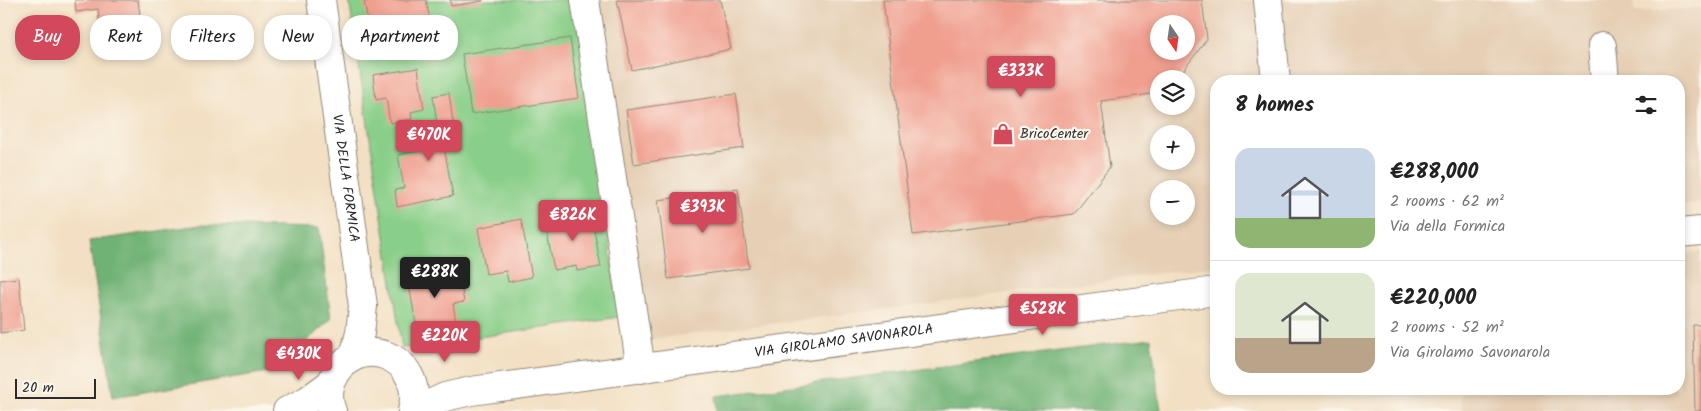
<!DOCTYPE html>
<html lang="en">
<head>
<meta charset="utf-8">
<style>
  :root { --surface:#fff; --page:#f6f6f6; --text:#222; --muted:#767676; --line:#e0e0e0; --accent:#d1495b }
  body { margin:0; font-family:Kalam,sans-serif; background:var(--page); color:var(--text); height:100vh; display:flex; flex-direction:column; font-size:19px; white-space:nowrap }
  * { box-sizing:border-box; margin:0 }
  p { font-size:16px; color:var(--muted) }
  .icon { flex:none; width:28px; height:28px; fill:none; stroke:currentColor; stroke-width:2; stroke-linecap:round; stroke-linejoin:round }
  .map { position:relative; flex:1; overflow:hidden }
  .drawer { position:absolute; left:1210px; top:75px; width:475px; height:320px; display:flex; flex-direction:column; background:var(--surface); border-radius:20px; box-shadow:0 2px 8px #0003 }
  .drawer>* { flex:none }
  .top-card { position:absolute; left:15px; top:15px; width:475px; height:45px; display:flex; gap:10px }
  .needle { width:32px; rotate:167deg }
  .controls { position:absolute; left:1150px; top:15px; display:grid; gap:10px }
  .controls a { display:grid; place-items:center; width:45px; height:45px; border-radius:50%; background:var(--surface); box-shadow:0 2px 8px #0003; font-size:25px }
  .scale { position:absolute; left:15px; bottom:12px; width:81px; box-sizing:border-box; padding-left:5px; border:2px solid #2b2b2b; border-top:0; font-size:14px; line-height:18px; white-space:nowrap; color:#2b2b2b; -webkit-text-stroke:4px #fbf7ec; paint-order:stroke }
  .price { position:absolute; translate:-50% -42px; padding:0 11px; border-radius:5px; background:var(--accent); color:#fff; font-size:16px; line-height:32px; filter:drop-shadow(0 1px 2px #0008) }
  .price::after { content:''; position:absolute; left:50%; top:30px; width:15px; height:11px; margin-left:-8px; background:inherit; clip-path:polygon(0 0,100% 0,50% 100%) }
  .price.selected { background:#222; color:#fff }
  ul { padding:0; list-style:none }
  li { display:flex; align-items:center; gap:15px; height:125px; padding:0 25px }
  li+li { border-top:1px solid var(--line) }
  li span { display:grid; place-items:center; flex:none; width:140px; height:100px; border-radius:15px; color:#555 }
  li>.icon { margin-inline-start:auto }
  span .icon { width:60px; height:60px; fill:#fffc; stroke-width:1 }
  li b { font-size:21px }
  h2 { display:flex; justify-content:space-between; align-items:center; height:60px; padding:0 25px; font-size:21px }
  .chip { padding:0 18px; border-radius:20px; background:var(--surface); box-shadow:0 2px 8px #0003; font-size:18px; line-height:45px }
  .chip.selected { background:var(--accent); color:#fff }
  .map>svg:first-child { display:block }
  .built { fill:#e6cfb5; fill-rule:evenodd }
  .green { fill:#8acf89; stroke:#5a7d5a }
  .forest { fill:#6fb275; stroke:#4d6e50 }
  .building { fill:#f09f8f; fill-rule:evenodd }
  .lines { fill:none; stroke-linecap:round; stroke-linejoin:round }
  .minor-casing { stroke:#8f8678; stroke-width:30 }
  .minor { stroke:#fff; stroke-width:28 }
  .labels { text-anchor:middle; dominant-baseline:central; stroke-width:4.5; stroke-linejoin:round; paint-order:stroke }
  .poi-label { font-size:14px; fill:#2b2b2b; stroke:#fbf7ec; text-anchor:start }
  .street-label { font-size:14px; fill:#2b2b2b; stroke:#fbf7ec }
</style>
</head>
<body>
<div class="map">
<svg width="1701" height="411" viewBox="0 0 1701 411">
  <rect width="100%" height="100%" fill="#fbf7ec"/>
  <filter id="ink" filterUnits="userSpaceOnUse"><feTurbulence type="fractalNoise" baseFrequency=".02" numOctaves="2"/><feDisplacementMap in="SourceGraphic" scale="10" xChannelSelector="R" yChannelSelector="G"/><feConvolveMatrix kernelMatrix="1 2 1 2 8 2 1 2 1" color-interpolation-filters="sRGB"/></filter>
  <filter id="wash" filterUnits="userSpaceOnUse"><feTurbulence type="fractalNoise" baseFrequency=".0096" numOctaves="4" result="noise"/><feDisplacementMap in="SourceGraphic" scale="20" xChannelSelector="R" yChannelSelector="G"/><feGaussianBlur stdDeviation="1.12" result="paint"/><feColorMatrix in="noise" values="0 0 0 0 0 0 0 0 0 0 0 0 0 0 0 0 0 1.4 0 .05"/><feComposite in="paint" operator="in"/></filter>
  <g filter="url(#wash)">
    <rect width="100%" height="100%" fill="#f3e0c4"/>
    <!-- built -->
    <g class="built">
      <path d="M 593,0 L 1634,0 L 1635,12 L 1701,8 L 1701,203 L 1679,206 L 1679,81 L 1216,81 L 1216,266 L 646,340 ZM 1159,24 L 1186,24 L 1186,51 L 1159,51 ZM 1159,79 L 1186,79 L 1186,106 L 1159,106 ZM 1159,134 L 1186,134 L 1186,161 L 1159,161 ZM 1159,189 L 1186,189 L 1186,216 L 1159,216 Z"/>
      <polygon points="1701,251 1701,411 1461,411 1460,389 1679,389 1679,254"/>
    </g>
    <!-- green -->
    <polygon class="green" points="349,0 577,0 619,317 402,348"/>
    <!-- forest -->
    <g class="forest">
      <polygon points="200,225 319,228 331,319 274,371 113,397 89,241"/>
      <polygon points="1151,339 1161,411 717,411 716,396"/>
    </g>
    <g id="blocks">
      <!-- building -->
      <g class="building">
        <polygon points="75,0 138,0 140,15 99,20 98,9 76,12"/>
        <polygon points="374,0 426,0 433,36 373,48 364,2"/>
        <polygon points="450,0 483,0 483,1 451,6"/>
        <polygon points="617,0 720,0 731,49 632,70"/>
        <path d="M 883,0 L 1202,0 L 1207,39 L 1177,79 L 1159,79 L 1159,93 L 1101,101 L 1110,167 L 1074,214 L 913,235 ZM 1159,24 L 1186,24 L 1186,51 L 1159,51 Z"/>
        <polygon points="570,38 579,98 471,114 462,54"/>
        <polygon points="418,68 424,109 411,112 412,119 390,123 386,98 376,100 373,75"/>
        <polygon points="449,93 456,145 444,147 453,196 397,207 395,190 404,188 398,155 433,148 430,125 437,124 433,96"/>
        <polygon points="736,94 744,148 634,164 626,110"/>
        <polygon points="738,189 749,268 668,279 658,200"/>
        <polygon points="576,210 577,217 591,214 601,267 577,271 576,266 554,270 546,227 557,224 555,213"/>
        <polygon points="521,219 532,277 508,282 506,271 486,274 478,228"/>
        <polygon points="457,265 464,302 453,304 457,328 418,335 407,274"/>
        <polygon points="19,278 24,330 0,333 0,280"/>
        <polygon points="1693,325 1701,325 1701,411 1695,411"/>
      </g>
    </g>
  </g>
  <g filter="url(#ink)">
    <use href="#blocks" fill-opacity="0" stroke="#8f8678" stroke-width="1"/>
    <g class="lines">
      <!-- minor casing -->
      <g class="minor-casing">
        <g id="minor">
          <path id="s1" d="M 321,0 L 363,306 L 360,333 L 354,356"/>
          <polyline points="585,0 641,369"/>
          <polyline points="1268,0 1276,81"/>
          <polyline points="1602,46 1605,81"/>
          <polyline points="1679,233 1701,231"/>
          <polyline points="287,411 308,400 330,384"/>
          <path d="M 332,411 C 328,402 328,390 332,381 C 354,329 427,355 412,411"/>
          <path id="s2" d="M 415,411 L 445,397 L 471,391 L 1216,291"/>
        </g>
      </g>
      <!-- minor -->
      <use href="#minor" class="minor"/>
    </g>
  </g>
  <!-- icons -->
  <defs>
    <g id="shop-bare" transform="scale(1.725)"><path d="M-5-2.5h2.3a2.7 3.5 0 0 1 5.4 0H5L5.5 6h-11ZM-1.5-2.5h3a1.5 2.3 0 0 0-3 0Z" fill="#d1495b" stroke="#fbf7ec" stroke-width="2.5" paint-order="stroke"/></g>
  </defs>
  <g fill-rule="evenodd">
    <use href="#shop-bare" x="1003" y="134"/>
  </g>
  <g class="labels">
    <!-- poi labels -->
    <g class="poi-label">
      <text x="1020" y="134">BricoCenter</text>
    </g>
    <!-- street labels -->
    <g class="street-label">
      <text stroke="none"><textPath href="#s1" startOffset="180">VIA DELLA FORMICA</textPath></text>
      <text stroke="none"><textPath href="#s2" startOffset="436">VIA GIROLAMO SAVONAROLA</textPath></text>
    </g>
  </g>
</svg>
<div class="controls">
<a><svg class="needle" viewBox="-14 -14 28 28"><path d="M0-13l5 13h-10z" fill="#e53935"/><path d="M0 13l5-13h-10z" fill="#767676"/></svg></a>
<a><svg class="icon" aria-label="layers" viewBox="0 0 24 24"><path d="M12 4l9 5-9 5-9-5zM3 14l9 5 9-5"/></svg></a>
<a>+</a>
<a>−</a>
</div>
<div class="scale">20 m</div>
<b class="price" style="left:1021px;top:98px">€333K</b>
<b class="price" style="left:429px;top:162px">€470K</b>
<b class="price" style="left:703px;top:234px">€393K</b>
<b class="price" style="left:573px;top:242px">€826K</b>
<b class="price selected" style="left:435px;top:299px">€288K</b>
<b class="price" style="left:1043px;top:336px">€528K</b>
<b class="price" style="left:445px;top:363px">€220K</b>
<b class="price" style="left:299px;top:381px">€430K</b>
<div class="top-card">
<a class="chip selected">Buy</a>
<a class="chip">Rent</a>
<a class="chip">Filters</a>
<a class="chip">New</a>
<a class="chip">Apartment</a>
</div>
<section class="drawer">
<h2>8 homes<svg class="icon" aria-label="filters" viewBox="0 0 24 24"><path d="M4 7h16M4 17h16"/><circle cx="9" cy="7" r="2"/><circle cx="15" cy="17" r="2"/></svg></h2>
<ul>
<li><span style="background:linear-gradient(#c9d6e8 70%,#8fb573 0)"><svg class="icon" aria-label="home" viewBox="0 0 24 24"><path d="M3 11l9-7 9 7M6 9v11h12V9"/></svg></span><div><b>€288,000</b><p>2 rooms · 62 m²</p><p>Via della Formica</p></div></li>
<li><span style="background:linear-gradient(#dfe7d0 65%,#b9a48a 0)"><svg class="icon" aria-label="home" viewBox="0 0 24 24"><path d="M3 11l9-7 9 7M6 9v11h12V9"/></svg></span><div><b>€220,000</b><p>2 rooms · 52 m²</p><p>Via Girolamo Savonarola</p></div></li>
</ul>
</section>
</div>
</body>
</html>
